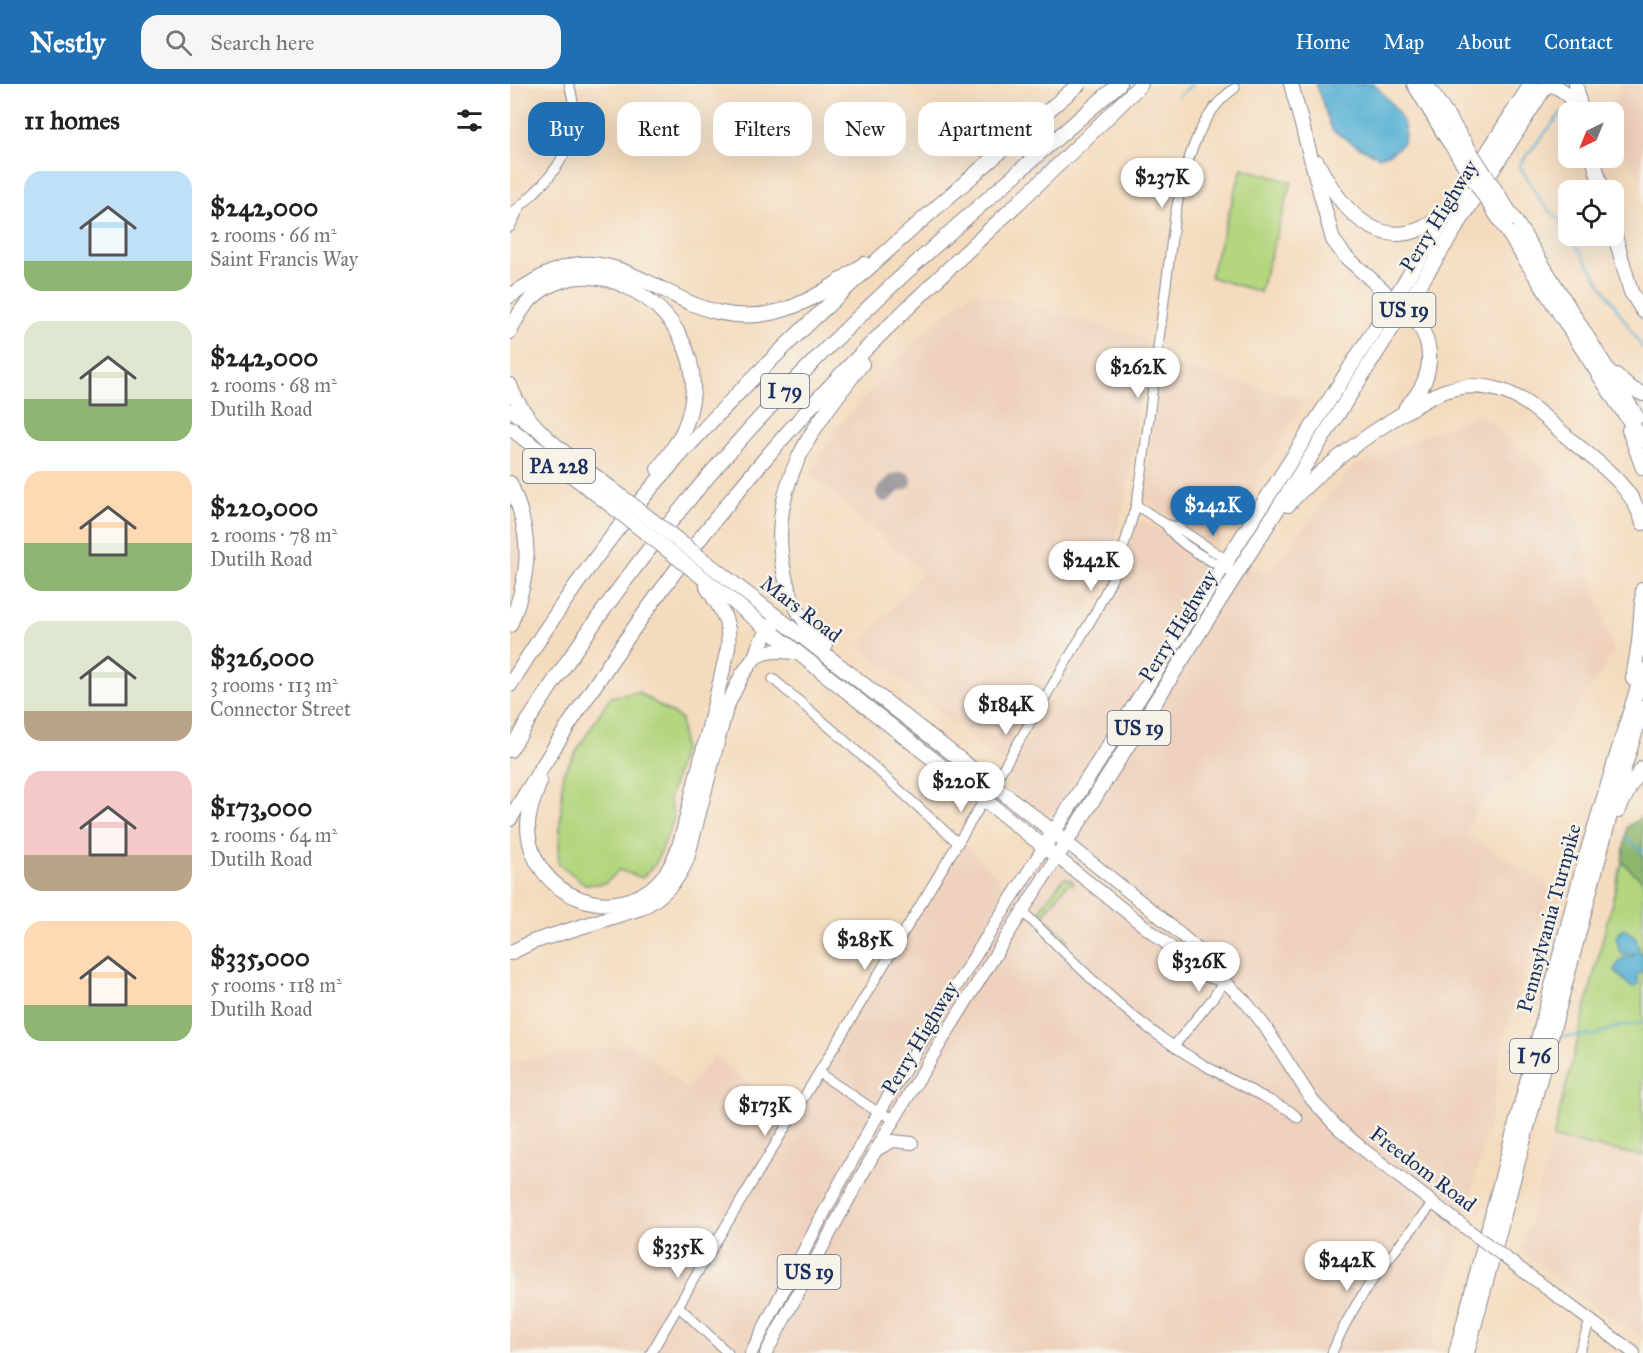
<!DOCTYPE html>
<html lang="en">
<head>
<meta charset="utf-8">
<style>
  :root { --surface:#fff; --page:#f6f6f6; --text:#222; --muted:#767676; --accent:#1f6fb2 }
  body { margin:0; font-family:"IM FELL Great Primer",serif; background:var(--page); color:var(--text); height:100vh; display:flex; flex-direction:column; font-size:22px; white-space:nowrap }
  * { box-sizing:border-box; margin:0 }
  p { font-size:20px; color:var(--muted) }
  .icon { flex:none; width:33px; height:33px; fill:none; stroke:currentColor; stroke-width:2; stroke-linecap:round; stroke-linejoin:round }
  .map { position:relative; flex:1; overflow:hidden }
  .details { display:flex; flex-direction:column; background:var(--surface); width:510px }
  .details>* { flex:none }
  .top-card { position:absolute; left:18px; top:18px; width:570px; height:54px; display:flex; gap:12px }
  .needle { width:39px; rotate:223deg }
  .buttons { position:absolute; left:1048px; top:18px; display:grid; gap:12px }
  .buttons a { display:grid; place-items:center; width:66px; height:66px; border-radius:12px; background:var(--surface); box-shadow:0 6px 24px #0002; font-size:30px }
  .price { position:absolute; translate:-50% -51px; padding:0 14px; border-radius:21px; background:#fff; color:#222; font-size:20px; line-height:39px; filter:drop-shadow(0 2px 3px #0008) }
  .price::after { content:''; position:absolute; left:50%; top:36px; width:18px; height:14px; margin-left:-9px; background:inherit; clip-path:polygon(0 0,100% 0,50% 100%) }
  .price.selected { background:var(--accent); color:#fff }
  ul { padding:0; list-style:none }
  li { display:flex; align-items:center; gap:18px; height:150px; padding:0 24px }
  li span { display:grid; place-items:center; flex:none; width:168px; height:120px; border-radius:18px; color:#555 }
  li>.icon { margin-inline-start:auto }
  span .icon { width:72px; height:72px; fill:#fffc; stroke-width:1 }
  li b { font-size:26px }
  h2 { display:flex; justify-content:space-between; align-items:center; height:72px; padding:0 24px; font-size:26px }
  .tag { padding:0 21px; border-radius:18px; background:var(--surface); box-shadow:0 6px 24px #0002; font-size:21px; line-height:54px }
  .tag.selected { background:var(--accent); color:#fff }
  header { display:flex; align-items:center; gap:36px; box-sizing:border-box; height:84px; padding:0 30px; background:var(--accent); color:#fff }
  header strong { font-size:28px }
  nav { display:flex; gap:33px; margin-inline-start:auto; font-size:21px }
  .search { width:420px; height:54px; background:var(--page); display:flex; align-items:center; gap:15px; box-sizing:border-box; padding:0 21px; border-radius:18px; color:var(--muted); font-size:22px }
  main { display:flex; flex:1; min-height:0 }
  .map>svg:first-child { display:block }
  .built { fill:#eed1bc }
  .green { fill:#b3d67f; stroke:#67826e; stroke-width:1.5 }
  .forest { fill:#8eb76e; stroke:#547366; stroke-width:1.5 }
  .water { fill:#57b1d5; stroke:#39709a; stroke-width:1.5 }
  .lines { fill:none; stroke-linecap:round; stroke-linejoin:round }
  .stream { stroke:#57b1d5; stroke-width:2 }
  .taxiway { stroke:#88858e; stroke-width:18 }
  .minor-casing { stroke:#88858e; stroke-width:11 }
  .major-casing { stroke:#88858e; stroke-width:14 }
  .highway-casing { stroke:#88858e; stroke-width:16 }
  .minor { stroke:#fff; stroke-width:9 }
  .major { stroke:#fff; stroke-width:12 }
  .highway { stroke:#fff; stroke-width:14 }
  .major-bridge-casing { stroke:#88858e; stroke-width:14; stroke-linecap:butt }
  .highway-bridge-casing { stroke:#88858e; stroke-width:16; stroke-linecap:butt }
  .major-bridge { stroke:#fff; stroke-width:12 }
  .highway-bridge { stroke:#fff; stroke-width:14 }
  .labels { text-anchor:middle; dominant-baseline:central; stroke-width:5; stroke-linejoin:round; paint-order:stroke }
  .shield { fill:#f7f3e8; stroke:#5d6a87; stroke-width:1.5 }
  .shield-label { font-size:20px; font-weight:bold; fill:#1b2f5e }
  .street-label { font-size:21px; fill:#1b2f5e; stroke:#f7f3e8 }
</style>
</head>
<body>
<header>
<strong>Nestly</strong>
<div class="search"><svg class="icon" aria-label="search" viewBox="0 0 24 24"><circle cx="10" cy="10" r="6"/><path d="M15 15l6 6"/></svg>Search here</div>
<nav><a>Home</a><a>Map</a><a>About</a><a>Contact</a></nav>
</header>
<main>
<section class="details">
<h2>11 homes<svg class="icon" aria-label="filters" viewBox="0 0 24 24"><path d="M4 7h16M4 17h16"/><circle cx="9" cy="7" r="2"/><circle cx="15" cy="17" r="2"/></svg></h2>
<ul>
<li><span style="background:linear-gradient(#bfe0f5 75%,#8fb573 0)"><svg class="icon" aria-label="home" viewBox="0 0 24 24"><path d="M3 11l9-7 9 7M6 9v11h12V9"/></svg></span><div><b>$242,000</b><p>2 rooms · 66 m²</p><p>Saint Francis Way</p></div></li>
<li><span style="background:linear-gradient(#dfe7d0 65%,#8fb573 0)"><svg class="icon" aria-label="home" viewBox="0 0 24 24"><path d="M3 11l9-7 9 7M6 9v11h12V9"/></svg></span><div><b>$242,000</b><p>2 rooms · 68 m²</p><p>Dutilh Road</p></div></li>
<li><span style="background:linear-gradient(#ffd9b3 60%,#8fb573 0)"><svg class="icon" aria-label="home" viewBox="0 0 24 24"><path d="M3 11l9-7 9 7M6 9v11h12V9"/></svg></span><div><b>$220,000</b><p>2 rooms · 78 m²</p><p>Dutilh Road</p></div></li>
<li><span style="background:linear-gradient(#dfe7d0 75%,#b9a48a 0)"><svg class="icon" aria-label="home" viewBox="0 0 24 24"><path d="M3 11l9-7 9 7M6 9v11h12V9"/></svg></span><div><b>$326,000</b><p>3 rooms · 113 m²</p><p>Connector Street</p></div></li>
<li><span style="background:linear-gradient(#f6c9c9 70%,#b9a48a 0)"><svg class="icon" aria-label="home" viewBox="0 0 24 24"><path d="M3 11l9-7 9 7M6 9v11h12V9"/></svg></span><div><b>$173,000</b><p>2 rooms · 64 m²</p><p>Dutilh Road</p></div></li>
<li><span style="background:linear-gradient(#ffd9b3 70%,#8fb573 0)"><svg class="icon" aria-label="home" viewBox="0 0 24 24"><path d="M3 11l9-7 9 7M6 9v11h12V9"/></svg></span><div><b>$335,000</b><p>5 rooms · 118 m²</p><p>Dutilh Road</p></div></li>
</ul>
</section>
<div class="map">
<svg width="1133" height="1269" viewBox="0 0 1133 1269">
  <rect width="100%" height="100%" fill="#f7f3e8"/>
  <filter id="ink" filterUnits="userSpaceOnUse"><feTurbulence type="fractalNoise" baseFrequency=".0167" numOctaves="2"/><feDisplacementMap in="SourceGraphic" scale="12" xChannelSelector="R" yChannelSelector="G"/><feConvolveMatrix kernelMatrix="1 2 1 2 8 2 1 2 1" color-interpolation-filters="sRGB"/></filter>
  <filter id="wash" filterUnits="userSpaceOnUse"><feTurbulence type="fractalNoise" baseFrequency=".008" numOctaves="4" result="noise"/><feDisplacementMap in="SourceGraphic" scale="24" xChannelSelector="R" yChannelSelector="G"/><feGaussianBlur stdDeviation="1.35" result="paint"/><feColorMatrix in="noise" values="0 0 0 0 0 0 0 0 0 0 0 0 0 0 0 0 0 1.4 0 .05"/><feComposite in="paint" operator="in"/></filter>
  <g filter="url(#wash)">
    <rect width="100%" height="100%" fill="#f4dbbe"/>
    <!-- built -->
    <g class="built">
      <polygon points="1113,0 1127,0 1133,3 1133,99 1104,58 1104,28 1100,28"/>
      <polygon points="463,206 637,255 617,409 597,485 577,525 540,585 491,678 350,562 412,488 301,390 327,344 402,260"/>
      <polygon points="652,279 795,316 706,464 698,461 634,414"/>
      <polygon points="969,329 1055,405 1060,412 1104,569 1032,674 966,724 957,750 1041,803 993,956 979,1041 920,1269 0,1269 0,1053 7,1043 0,1037 0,978 123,960 177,1005 204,972 283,1032 450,755 504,811 534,763 713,897 705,880 556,758 731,483 757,489 843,382"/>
      <polygon points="0,419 11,459 10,479 0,509"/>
      <polygon points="634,436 705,484 655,565 600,643 550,723 542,730 531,731 496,704 495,693 601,510 612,483 627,437"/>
      <polygon points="1043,1054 1133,1072 1133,1253 1076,1217 1012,1168"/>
    </g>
    <!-- green -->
    <g class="green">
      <polygon points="732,84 782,98 750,208 700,193"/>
      <polygon points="128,608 171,635 173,666 159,716 164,734 146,779 132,794 109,786 96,799 76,801 48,779 53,689 100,613"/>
      <polygon points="1112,778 1133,797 1133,1072 1043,1054"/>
      <path d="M 555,794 L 561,796 L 564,800 L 556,801 L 535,829 L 537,835 L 558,855 L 557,859 C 549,851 534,839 530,830 L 532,823 L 552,796 Z"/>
    </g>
    <!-- forest -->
    <polygon class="forest" points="1133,732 1133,797 1112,778 1117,743"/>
    <!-- water -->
    <g class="water">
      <path d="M 806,0 L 864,0 C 886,23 919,59 869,73 L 847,62 L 822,46 Z"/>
      <path d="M 1113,844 L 1126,854 L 1130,868 L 1133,870 L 1133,888 L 1129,888 L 1127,894 L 1129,899 L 1125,903 L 1120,902 L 1105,887 C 1108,875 1114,873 1125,871 L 1124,869 L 1114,871 L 1110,868 L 1106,854 Z"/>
    </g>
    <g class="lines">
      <!-- stream -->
      <g class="stream">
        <polyline points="668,12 683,0"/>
        <polyline points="1052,28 1009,81 1033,120 1047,133 1059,150"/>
        <polyline points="1060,152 1133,265"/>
        <polyline points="1116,754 1133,768"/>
        <polyline points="1045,953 1085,951 1112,941 1123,941 1133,938"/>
        <polyline points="1002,964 1022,958"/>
      </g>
      <!-- taxiway -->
      <polyline class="taxiway" points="375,409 385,399 393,397"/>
    </g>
  </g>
  <g filter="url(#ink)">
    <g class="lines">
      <!-- minor casing -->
      <g class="minor-casing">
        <g id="minor">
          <path d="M 0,130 C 11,123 19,114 28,105 C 58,75 72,42 59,0"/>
          <polyline points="0,143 9,125"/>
          <polyline points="626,421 655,440 667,443 720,478"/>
          <path d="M 655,440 C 668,461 704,480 727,489"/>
          <polyline points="263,595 331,653 448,759"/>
          <path d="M 483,701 L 584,531 L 602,495 L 615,459 L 626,421 L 632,388 L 665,131 C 674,87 686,31 725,4"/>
          <path d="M 513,828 C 558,871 601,918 652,954 C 692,983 738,1004 780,1027 L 788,1034"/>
          <polyline points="664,962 703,914 714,897"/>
          <polyline points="309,989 369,1029 385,1034"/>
          <polyline points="168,1222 218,1269"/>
          <polyline points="141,1269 192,1181 474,716"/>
          <path d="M 822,1269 C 844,1212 885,1167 923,1119"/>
          <polyline points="1069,1269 1080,1237"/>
        </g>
      </g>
      <!-- major casing -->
      <g class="major-casing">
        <g id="major">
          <polyline points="0,326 21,342"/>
          <polyline points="556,758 649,832 705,880 714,897 734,916 754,941 802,1016 826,1042 854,1066 953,1142"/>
          <polyline points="368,1065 383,1057 402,1059"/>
          <polyline points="997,1175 1124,1269"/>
          <path d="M 241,1269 C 283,1188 324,1106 370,1027 C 422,938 478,851 534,763"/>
          <path d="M 256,1269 C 292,1202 327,1134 365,1068 C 423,968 485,871 547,773 L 696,891 L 714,897"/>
        </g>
      </g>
      <!-- highway casing -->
      <g class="highway-casing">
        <g id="highway">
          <polyline points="781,0 823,156 835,172 874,207"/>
          <polyline points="904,0 936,53"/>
          <polyline points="916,0 944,42"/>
          <path d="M 1038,0 C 1054,4 1062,14 1070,28"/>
          <polyline points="1066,0 1070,23"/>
          <polyline points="1083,74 1092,106"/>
          <path d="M 807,78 C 834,132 878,178 935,129"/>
          <polyline points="1004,135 1127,333"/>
          <polyline points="997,147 1107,319 1133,356"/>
          <polyline points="1104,148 1121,208 1133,227"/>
          <path d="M 0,212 C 22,198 44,183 70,180 C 97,178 121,190 144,201 C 164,211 185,223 207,228 C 266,242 308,213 354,180"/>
          <path d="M 0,248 C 48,132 210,219 179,330 C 174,351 161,368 148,385"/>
          <polyline points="1106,291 1122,305 1133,310"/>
          <path d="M 0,301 C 15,347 71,380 107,409"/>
          <path d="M 896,323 C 923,297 928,261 902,232"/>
          <polyline points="0,344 99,420"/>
          <polyline points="1119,346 1133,384"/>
          <path d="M 0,399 C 23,453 21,488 0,541"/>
          <path d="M 778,421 C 811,384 852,354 895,328 C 908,321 921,311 935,307 C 952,301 972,301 989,306 C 1018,314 1040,339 1063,358 C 1091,381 1122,402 1133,439"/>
          <polyline points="191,474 550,753"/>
          <polyline points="183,486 547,773 1037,0"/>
          <path d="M 315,562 C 307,553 299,543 292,533 C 281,517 275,496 272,477 C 260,397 305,340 352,280"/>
          <path d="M 245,573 C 258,565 271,567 286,568"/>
          <polyline points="1123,595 1129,558 1133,505"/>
          <path d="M 0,601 C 43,532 90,463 143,402 C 270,254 422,127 569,0"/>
          <path d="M 0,666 C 89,522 194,386 315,266 C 408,173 510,87 609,0"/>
          <path d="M 30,698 C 25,712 18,727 18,742 C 19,814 112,849 156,789 C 170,769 174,743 180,720 C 193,668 206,616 218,564 C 221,536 211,526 197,503"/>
          <polyline points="1108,727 1122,699 1133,684"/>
          <path d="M 0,735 C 102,566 219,401 360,261 C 449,172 543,89 631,0"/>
          <polyline points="534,763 1021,0"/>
          <path d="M 0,869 L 22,858 L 131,824 C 152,813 168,797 177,775 L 216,624 L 232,591 L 245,573 L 250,559 L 268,535"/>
          <polyline points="946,1269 1076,772 1133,586"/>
          <polyline points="957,1269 1103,720 1133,623"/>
        </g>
      </g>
      <!-- minor -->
      <use href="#minor" class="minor"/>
      <!-- major -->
      <use href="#major" class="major"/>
      <!-- highway -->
      <use href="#highway" class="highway"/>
      <!-- major-bridge casing -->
      <g class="major-bridge-casing">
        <polyline id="major-bridge" points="953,1142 997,1175"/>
      </g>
      <!-- highway-bridge casing -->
      <g class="highway-bridge-casing">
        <g id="highway-bridge">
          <polyline points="944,42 1004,135"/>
          <polyline points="936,53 997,147"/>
          <polyline points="107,409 191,474"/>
          <polyline points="99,420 183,486"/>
        </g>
      </g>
      <!-- major-bridge -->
      <use href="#major-bridge" class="major-bridge"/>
      <!-- highway-bridge -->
      <use href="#highway-bridge" class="highway-bridge"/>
    </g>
  </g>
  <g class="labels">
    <!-- shield labels -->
    <g class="shield">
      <rect x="862.5" y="209" width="63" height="34" rx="4.5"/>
      <rect x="251" y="290" width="48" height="34" rx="4.5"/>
      <rect x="13" y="365" width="72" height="34" rx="4.5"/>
      <rect x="597.5" y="627" width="63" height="34" rx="4.5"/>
      <rect x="1000" y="955" width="48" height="34" rx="4.5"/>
      <rect x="267.5" y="1171" width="63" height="34" rx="4.5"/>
    </g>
    <g class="shield-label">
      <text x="894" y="226">US 19</text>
      <text x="275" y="307">I 79</text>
      <text x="49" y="382">PA 228</text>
      <text x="629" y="644">US 19</text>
      <text x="1024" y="972">I 76</text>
      <text x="299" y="1188">US 19</text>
    </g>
    <!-- street labels -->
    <g class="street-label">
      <text transform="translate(929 132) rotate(-58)">Perry Highway</text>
      <text transform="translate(291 525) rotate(37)">Mars Road</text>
      <text transform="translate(668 542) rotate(-58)">Perry Highway</text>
      <text transform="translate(1039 834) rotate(-75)">Pennsylvania Turnpike</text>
      <text transform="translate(410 954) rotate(-59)">Perry Highway</text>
      <text transform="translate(913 1085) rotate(37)">Freedom Road</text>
    </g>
  </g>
</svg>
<div class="buttons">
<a><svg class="needle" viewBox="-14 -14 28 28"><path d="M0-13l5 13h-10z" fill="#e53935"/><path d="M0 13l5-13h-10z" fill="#767676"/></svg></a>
<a><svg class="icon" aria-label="locate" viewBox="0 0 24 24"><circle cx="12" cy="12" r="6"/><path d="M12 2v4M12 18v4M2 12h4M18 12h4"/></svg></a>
</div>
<b class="price" style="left:652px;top:125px">$237K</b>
<b class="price" style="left:628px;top:315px">$262K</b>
<b class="price selected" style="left:703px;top:453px">$242K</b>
<b class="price" style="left:581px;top:508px">$242K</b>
<b class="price" style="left:496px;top:652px">$184K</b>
<b class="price" style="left:451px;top:729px">$220K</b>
<b class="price" style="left:355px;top:887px">$285K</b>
<b class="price" style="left:689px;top:909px">$326K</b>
<b class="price" style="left:255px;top:1053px">$173K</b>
<b class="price" style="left:168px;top:1195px">$335K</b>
<b class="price" style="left:837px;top:1208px">$242K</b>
<div class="top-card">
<a class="tag selected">Buy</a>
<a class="tag">Rent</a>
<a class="tag">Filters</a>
<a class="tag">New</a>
<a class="tag">Apartment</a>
</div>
</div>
</main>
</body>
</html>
